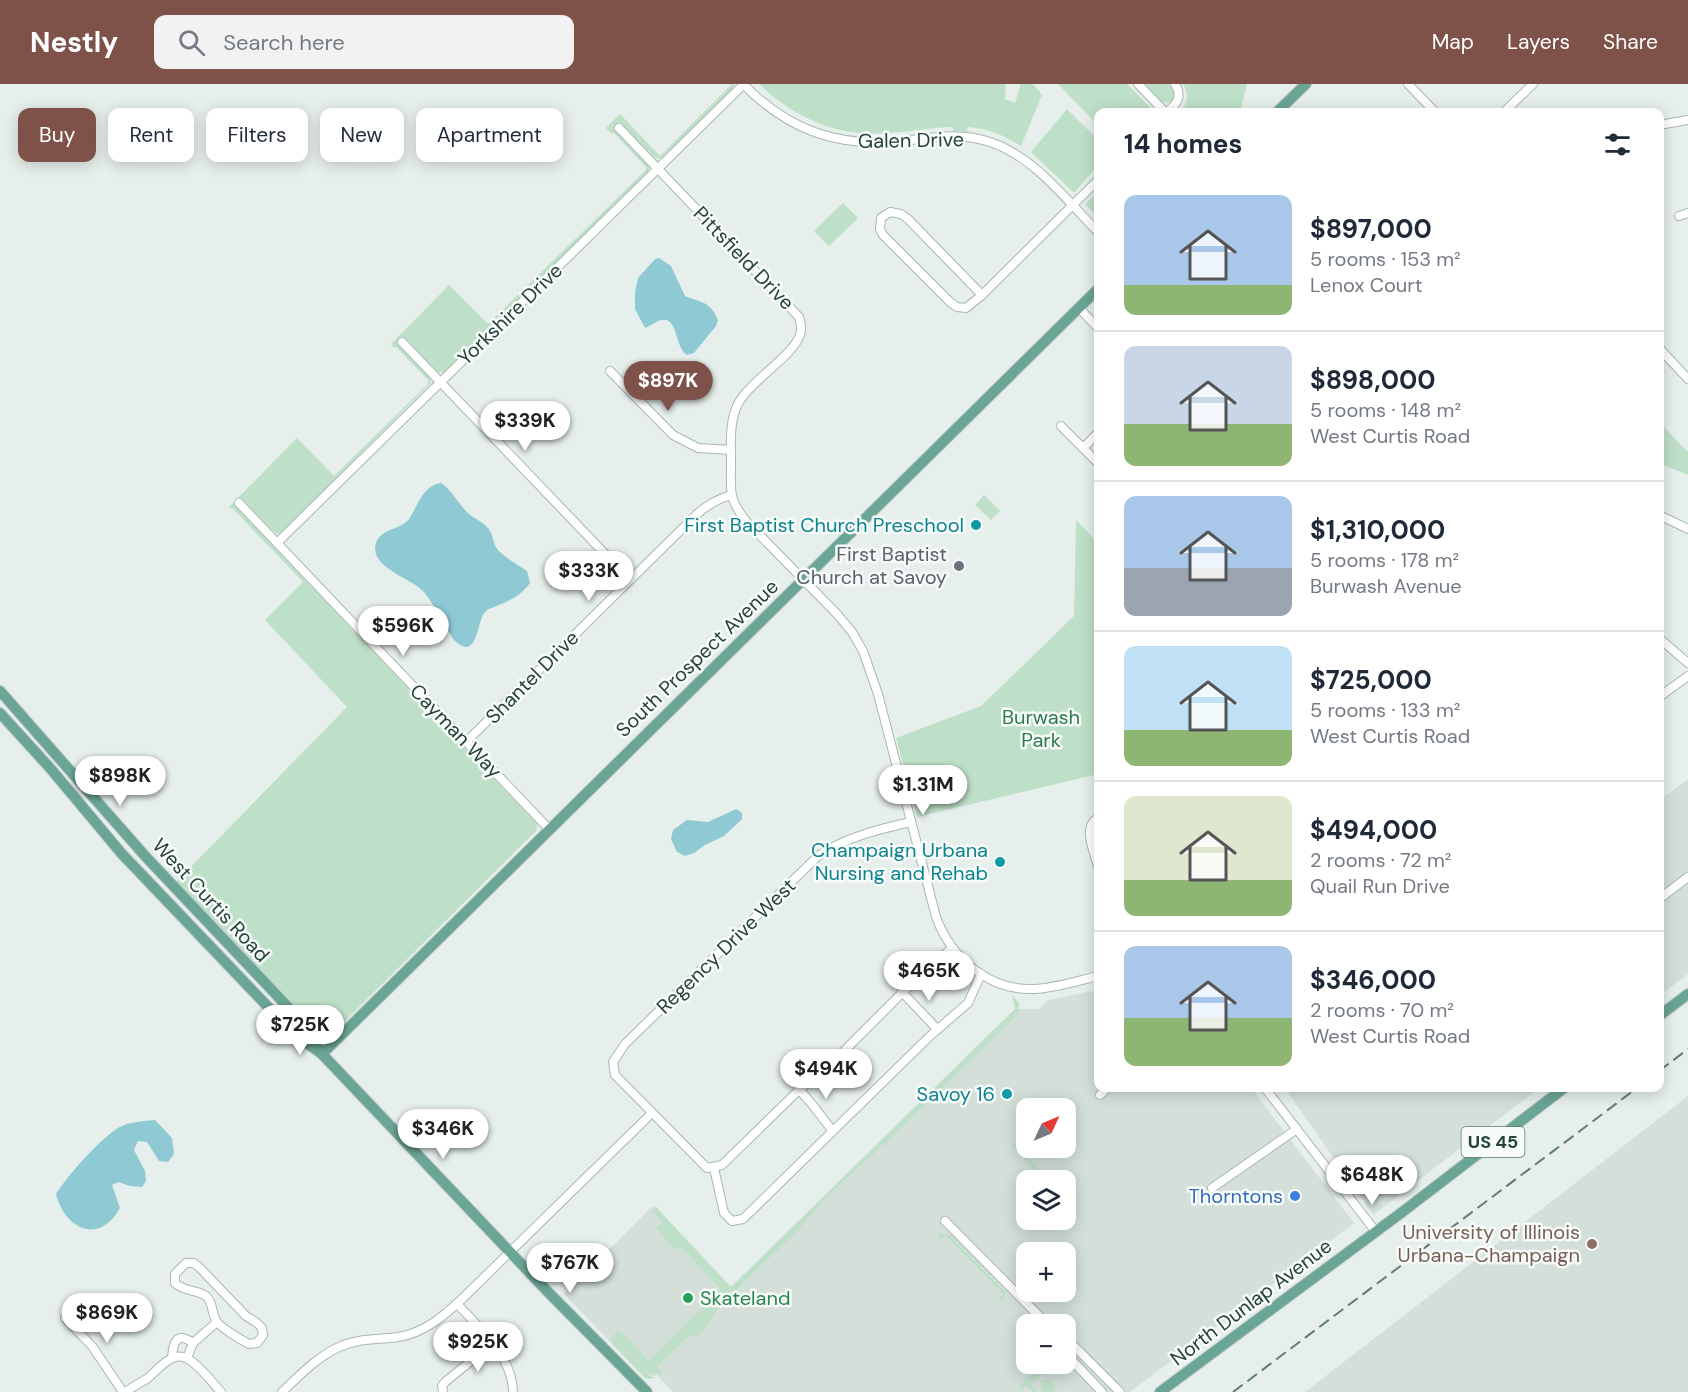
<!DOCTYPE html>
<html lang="en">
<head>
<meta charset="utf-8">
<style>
  :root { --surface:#fff; --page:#f2f2f3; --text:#1f2937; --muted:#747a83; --line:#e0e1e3; --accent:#7f5249 }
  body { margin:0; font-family:"DM Sans",sans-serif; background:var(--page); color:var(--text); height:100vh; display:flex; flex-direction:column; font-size:22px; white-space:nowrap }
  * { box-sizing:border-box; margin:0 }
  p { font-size:20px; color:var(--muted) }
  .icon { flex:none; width:33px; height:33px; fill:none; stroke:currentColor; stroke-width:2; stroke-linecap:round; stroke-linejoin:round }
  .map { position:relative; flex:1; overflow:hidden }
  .panel { position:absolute; left:1094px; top:24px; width:570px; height:984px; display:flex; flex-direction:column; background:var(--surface); border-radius:12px; box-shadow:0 3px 15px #0003 }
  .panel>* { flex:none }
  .guide { position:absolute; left:18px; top:24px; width:570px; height:54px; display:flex; gap:12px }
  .needle { width:39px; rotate:46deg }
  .tools { position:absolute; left:1016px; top:1014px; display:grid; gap:12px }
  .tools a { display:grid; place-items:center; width:60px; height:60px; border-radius:12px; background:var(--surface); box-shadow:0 3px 15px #0003; font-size:30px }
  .price { position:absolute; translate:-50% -51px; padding:0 14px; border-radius:21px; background:#fff; color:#222; font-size:20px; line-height:39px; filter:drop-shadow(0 2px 3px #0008) }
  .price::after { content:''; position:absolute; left:50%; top:36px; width:18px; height:14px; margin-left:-9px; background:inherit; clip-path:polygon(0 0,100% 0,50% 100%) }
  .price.on { background:var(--accent); color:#fff }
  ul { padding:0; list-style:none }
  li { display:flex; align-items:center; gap:18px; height:150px; padding:0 30px }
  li+li { border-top:2px solid var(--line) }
  li span { display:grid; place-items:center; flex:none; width:168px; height:120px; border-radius:12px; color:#555 }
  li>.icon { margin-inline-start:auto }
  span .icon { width:72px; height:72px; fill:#fffc; stroke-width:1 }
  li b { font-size:26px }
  h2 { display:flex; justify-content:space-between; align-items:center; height:72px; padding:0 30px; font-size:26px }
  .pill { padding:0 21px; border-radius:12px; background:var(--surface); box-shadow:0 3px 15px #0003; font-size:21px; line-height:54px }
  .pill.on { background:var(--accent); color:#fff }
  header { display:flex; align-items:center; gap:36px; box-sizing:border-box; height:84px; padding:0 30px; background:var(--accent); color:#fff }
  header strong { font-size:28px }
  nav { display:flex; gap:33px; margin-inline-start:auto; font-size:21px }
  .search { width:420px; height:54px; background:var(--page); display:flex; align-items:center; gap:15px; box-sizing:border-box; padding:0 21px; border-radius:12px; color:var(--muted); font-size:22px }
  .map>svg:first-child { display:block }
  .built { fill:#d4dfda; fill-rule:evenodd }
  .green { fill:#bfe0c8 }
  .water { fill:#8ec9d4 }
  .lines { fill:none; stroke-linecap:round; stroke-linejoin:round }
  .minor-casing { stroke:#a8b8b2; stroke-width:10 }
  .major-casing { stroke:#c2cac8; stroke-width:12 }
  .minor { stroke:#fff; stroke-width:8 }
  .major { stroke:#6aa596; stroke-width:10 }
  .rail { stroke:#5f7d75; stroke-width:2; stroke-dasharray:12 6; stroke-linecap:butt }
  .culture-dot { fill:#0f9aa8; stroke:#f7fbf9; stroke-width:2 }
  .worship-dot { fill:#6b7280; stroke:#f7fbf9; stroke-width:2 }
  .shop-dot { fill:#3f7fe0; stroke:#f7fbf9; stroke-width:2 }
  .education-dot { fill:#8d6e63; stroke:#f7fbf9; stroke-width:2 }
  .leisure-dot { fill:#2e9e5b; stroke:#f7fbf9; stroke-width:2 }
  .labels { text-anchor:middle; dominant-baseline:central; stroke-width:5; stroke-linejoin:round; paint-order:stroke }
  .shield { fill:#f7fbf9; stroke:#637a73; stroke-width:1.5 }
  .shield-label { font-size:18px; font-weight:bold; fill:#24423a }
  .street-label { font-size:20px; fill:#24423a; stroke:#f7fbf9 }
  .culture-label { font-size:20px; fill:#0d838f; stroke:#f7fbf9; text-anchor:end }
  .worship-label { font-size:20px; fill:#5b616d; stroke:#f7fbf9; text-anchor:end }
  .park-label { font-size:20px; fill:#2d7a4b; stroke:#f7fbf9 }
  .shop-label { font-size:20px; fill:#366cbe; stroke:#f7fbf9; text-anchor:end }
  .education-label { font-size:20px; fill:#785e54; stroke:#f7fbf9; text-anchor:end }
  .leisure-label { font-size:20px; fill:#27864d; stroke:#f7fbf9; text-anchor:start }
</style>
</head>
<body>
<header>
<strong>Nestly</strong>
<div class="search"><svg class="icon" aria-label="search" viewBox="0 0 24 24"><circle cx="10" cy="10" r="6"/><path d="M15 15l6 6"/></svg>Search here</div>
<nav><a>Map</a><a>Layers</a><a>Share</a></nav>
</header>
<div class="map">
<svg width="1688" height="1308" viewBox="0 0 1688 1308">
  <rect width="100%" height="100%" fill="#e6efeb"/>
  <!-- built -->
  <g class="built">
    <polygon points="1688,695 1688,890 1659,912 1659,717"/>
    <path d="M 1098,906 L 1098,1004 L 1251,1004 L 1354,1139 L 1130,1308 L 673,1308 L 657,1291 L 652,1293 L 644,1286 L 640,1289 L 564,1210 L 653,1122 L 731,1203 L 1015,925 L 1039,925 L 1048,916 ZM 1026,1024 L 1065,1024 L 1065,1064 L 1026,1064 ZM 1026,1096 L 1065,1096 L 1065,1136 L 1026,1136 ZM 1026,1168 L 1065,1168 L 1065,1208 L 1026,1208 ZM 1026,1240 L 1065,1240 L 1065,1280 L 1026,1280 Z"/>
    <polygon points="1285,1004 1539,1004 1373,1131"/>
    <polygon points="1688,1012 1688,1308 1305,1308"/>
  </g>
  <!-- green -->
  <g class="green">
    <polygon points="732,0 734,0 732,7 660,75 655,74 622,40 616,47 648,79 650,83 647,90 445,288 438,288 405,254 398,261 430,294 431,299 282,448 278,450 274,448 242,415 235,422 537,740 536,747 338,944 323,948 314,943 176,798 347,623 265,536 303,498 233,425 229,423 297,354 334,392 428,300 428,296 396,263 394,264 391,260 449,201 488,240 646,86 646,83 614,49 612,50 606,44 620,30 660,72"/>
    <path d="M 759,0 L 1006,0 L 1005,15 L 1015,19 L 1021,0 L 1033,0 L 1042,11 L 1021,62 C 1005,52 988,44 968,43 L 967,48 L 953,47 L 953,43 L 948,43 C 928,44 909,48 889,49 C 839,54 794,34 759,0 Z"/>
    <polygon points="1058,0 1127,0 1151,24 1151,28 1098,28 1098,41"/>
    <path d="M 1141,0 L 1174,0 L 1177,8 L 1173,17 C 1160,23 1151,9 1141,0 Z"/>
    <path d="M 1183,0 L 1247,0 L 1240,28 L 1180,28 C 1188,20 1189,9 1183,0 Z"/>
    <polygon points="1067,25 1098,56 1098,81 1074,109 1031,68"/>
    <polygon points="1098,108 1098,134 1085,120"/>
    <polygon points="843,119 858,134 829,162 814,147"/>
    <polygon points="1659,338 1688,368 1688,391 1659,379"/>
    <polygon points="984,411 1000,427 991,436 975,421"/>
    <polygon points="1076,436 1098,459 1098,690 917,733 896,654 981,622 1074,532"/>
    <polygon points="1012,911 1019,919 1018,929 1014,934 884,1061 879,1061 881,1063 825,1114 799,1145 730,1212 726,1212 708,1240 696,1254 690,1251 657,1283 662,1288 659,1291 657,1289 651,1291 613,1252 618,1247 626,1252 649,1277 721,1205 680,1162 675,1166 656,1144 662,1138 652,1127 656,1123 731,1203 1015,925"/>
    <polygon points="1013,1059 1050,1096 1045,1096 1011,1061"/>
    <polygon points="940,1149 950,1151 1005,1207 1005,1213 1001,1218 998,1215 1003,1210 945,1151 941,1155 938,1152"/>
    <polygon points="612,1252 651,1293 657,1293 650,1295 645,1294 612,1259"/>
    <polygon points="1043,1283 1045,1290 1030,1298 1037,1308 1033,1308 1027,1302 1021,1306 1020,1303 1022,1299"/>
    <polygon points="1048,1295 1056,1303 1054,1306 1055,1308 1044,1308 1041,1305 1041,1298"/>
  </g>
  <!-- water -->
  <g class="water">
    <path d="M 659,174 L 671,182 L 685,212 C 702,219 710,217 718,236 L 716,242 L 694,269 L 687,271 C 673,261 679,229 658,237 C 654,239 650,242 645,244 L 635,225 L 635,208 L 638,194 L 655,175 Z"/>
    <path d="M 441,399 C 453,407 458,420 469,430 C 476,436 485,438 490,447 C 494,454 493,462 500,468 C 507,475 518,481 527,487 L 530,499 C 521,511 513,515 499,521 C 495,523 489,524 486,527 C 476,535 479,581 453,555 C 444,540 435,522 424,508 C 412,494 368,483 376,459 C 381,444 401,446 409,435 C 418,422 422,402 441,399 Z"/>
    <polygon points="736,725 742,729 742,735 724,752 705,761 694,769 685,772 677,768 671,755 673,746 687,736 708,738"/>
    <path d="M 155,1036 L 172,1054 L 174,1070 L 168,1078 L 159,1077 L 147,1058 L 138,1057 L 134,1066 L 145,1087 L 146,1097 L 142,1103 L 130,1102 L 118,1098 L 112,1101 L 120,1124 C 100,1161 65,1146 56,1110 C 68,1091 99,1056 118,1044 C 128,1038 143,1037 155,1036 Z"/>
  </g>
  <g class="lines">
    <!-- minor casing -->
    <g class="minor-casing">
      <g id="minor">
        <path d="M 743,0 C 789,47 839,64 904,57 C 933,53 962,48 990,58 C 1035,73 1066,116 1098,148"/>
        <polyline points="1138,0 1165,28"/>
        <polyline points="1408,0 1435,28"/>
        <path d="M 1167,28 C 1177,20 1183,12 1175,0"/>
        <polyline points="1504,28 1533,0"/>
        <polyline points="1659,41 1688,36"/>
        <path d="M 619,44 L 799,233 C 801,239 802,245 800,251 C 793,272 750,297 738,320 C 729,337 731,360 731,379 C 731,407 728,413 745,436 L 836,529 L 852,548 L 863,567 L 878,610 L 936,833 C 951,874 989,907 1034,905 C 1056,904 1077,897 1098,892"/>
        <polygon points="890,128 901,130 908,135 982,211 966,224 957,223 950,218 883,151 880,145 881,134"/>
        <polyline points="1679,132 1688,129"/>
        <polyline points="982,211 1098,96"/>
        <polyline points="1079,224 1098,244"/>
        <polyline points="402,258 630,496"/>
        <polyline points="1659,264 1688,295"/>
        <polyline points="610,287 673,351 698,364 731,366"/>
        <polyline points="1061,342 1098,379"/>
        <polyline points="1083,364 1098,349"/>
        <polyline points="239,419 549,745"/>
        <polyline points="1659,431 1688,445"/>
        <polyline points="277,459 743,1"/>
        <polyline points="1659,554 1688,579"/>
        <polyline points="1659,613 1688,592"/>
        <path d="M 466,658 L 696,431 C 707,421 717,415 731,411"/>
        <path d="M 1098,734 C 1082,743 1094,767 1098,782"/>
        <path d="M 911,738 C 879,745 843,754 817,773 L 625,960 L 613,978 L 615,991 L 707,1084 L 722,1081 L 799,1006 L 838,973 L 920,891 L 952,864"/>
        <polyline points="1659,815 1688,793"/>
        <polyline points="902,908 937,945"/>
        <polyline points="1265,1004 1376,1148"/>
        <path d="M 799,1006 C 812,1018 821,1033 833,1047"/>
        <polyline points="1100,1011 1107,1004"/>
        <polyline points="714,1084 724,1129 732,1137 743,1135 930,952 968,919 981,890"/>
        <polyline points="1212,1104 1297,1045"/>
        <polyline points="945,1137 1047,1240"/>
        <path d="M 186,1179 L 194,1179 L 200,1184 L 246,1232 L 257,1239 L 262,1244 L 263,1251 L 257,1259 L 249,1260 C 241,1256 223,1245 217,1238 C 211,1230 214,1219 206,1212 C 196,1205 184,1208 175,1199 L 175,1190 Z"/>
        <path d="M 457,1220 C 479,1243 513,1274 513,1308"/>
        <polyline points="65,1234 92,1262 123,1308"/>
        <polyline points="1065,1259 1075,1263 1120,1308"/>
        <polyline points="1065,1260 1067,1271 1102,1308"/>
        <path d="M 172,1274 C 173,1259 176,1247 193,1259"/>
        <polyline points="187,1274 193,1259 217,1238"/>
        <path d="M 125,1308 C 131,1304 138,1300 145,1296 C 157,1288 171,1265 188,1275 C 200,1282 211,1297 221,1308"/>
        <path d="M 282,1308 C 299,1292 317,1273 339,1263 C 358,1254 378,1256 398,1253 C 425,1249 445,1231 464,1213 L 652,1029"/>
        <polyline points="443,1308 442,1302 445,1298 492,1260"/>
      </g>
    </g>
    <!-- major casing -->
    <g class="major-casing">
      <g id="major">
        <polyline points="1277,28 1306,0"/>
        <polyline points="0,607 146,773 305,941 320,967"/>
        <polyline points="0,629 50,684 122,770 294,950 322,970 548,1208 647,1308"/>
        <polyline points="1659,932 1688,910"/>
        <polyline points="322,970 1098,205"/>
        <polyline points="1160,1308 1401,1129 1564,1004"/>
      </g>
    </g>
    <!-- minor -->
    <use href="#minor" class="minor"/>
    <!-- major -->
    <use href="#major" class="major"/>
    <!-- rail -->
    <g class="rail">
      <polyline points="1659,987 1688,965"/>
      <polyline points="1233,1308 1637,1004"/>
    </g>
  </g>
  <!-- markers -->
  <g class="culture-dot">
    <circle cx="976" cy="441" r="6"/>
    <circle cx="1000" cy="778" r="6"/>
    <circle cx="1007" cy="1010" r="6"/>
  </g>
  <circle class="worship-dot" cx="959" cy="482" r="6"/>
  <circle class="shop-dot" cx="1295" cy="1112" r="6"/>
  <circle class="education-dot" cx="1592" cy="1160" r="6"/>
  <circle class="leisure-dot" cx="688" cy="1214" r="6"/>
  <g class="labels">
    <!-- shield labels -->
    <rect class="shield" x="1461.5" y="1043" width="63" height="30" rx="4.5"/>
    <g class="shield-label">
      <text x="1493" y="1058">US 45</text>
    </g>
    <!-- street labels -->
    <g class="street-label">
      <text transform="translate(911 56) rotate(-1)">Galen Drive</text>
      <text transform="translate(744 174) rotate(46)">Pittsfield Drive</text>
      <text transform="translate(510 230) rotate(-44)">Yorkshire Drive</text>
      <text transform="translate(697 574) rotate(-44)">South Prospect Avenue</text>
      <text transform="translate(532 593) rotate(-45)">Shantel Drive</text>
      <text transform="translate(456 647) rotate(46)">Cayman Way</text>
      <text transform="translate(211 816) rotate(47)">West Curtis Road</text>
      <text transform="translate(726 862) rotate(-44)">Regency Drive West</text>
      <text transform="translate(1251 1218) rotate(-37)">North Dunlap Avenue</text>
    </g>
    <!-- culture labels -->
    <g class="culture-label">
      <text x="964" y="441">First Baptist Church Preschool</text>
      <text x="988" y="766">Champaign Urbana<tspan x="988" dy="23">Nursing and Rehab</tspan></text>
      <text x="995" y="1010">Savoy 16</text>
    </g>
    <!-- worship labels -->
    <g class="worship-label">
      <text x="947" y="470">First Baptist<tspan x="947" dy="23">Church at Savoy</tspan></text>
    </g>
    <!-- park labels -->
    <g class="park-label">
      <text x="1041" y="633">Burwash<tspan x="1041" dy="23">Park</tspan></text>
    </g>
    <!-- shop labels -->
    <g class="shop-label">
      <text x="1283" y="1112">Thorntons</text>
    </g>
    <!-- education labels -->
    <g class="education-label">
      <text x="1580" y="1148">University of Illinois<tspan x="1580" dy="23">Urbana-Champaign</tspan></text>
    </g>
    <!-- leisure labels -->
    <g class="leisure-label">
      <text x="700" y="1214">Skateland</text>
    </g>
  </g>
</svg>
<div class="tools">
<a><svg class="needle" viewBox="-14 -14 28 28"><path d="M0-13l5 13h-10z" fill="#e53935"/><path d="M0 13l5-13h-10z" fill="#747a83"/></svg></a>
<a><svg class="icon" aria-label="layers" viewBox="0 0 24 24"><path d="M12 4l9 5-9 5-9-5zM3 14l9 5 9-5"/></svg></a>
<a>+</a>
<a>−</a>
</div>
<b class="price on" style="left:668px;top:328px">$897K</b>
<b class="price" style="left:525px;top:368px">$339K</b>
<b class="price" style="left:589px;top:518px">$333K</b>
<b class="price" style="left:403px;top:573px">$596K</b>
<b class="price" style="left:120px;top:723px">$898K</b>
<b class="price" style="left:923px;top:732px">$1.31M</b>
<b class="price" style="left:929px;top:918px">$465K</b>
<b class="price" style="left:300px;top:972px">$725K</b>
<b class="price" style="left:826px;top:1016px">$494K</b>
<b class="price" style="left:443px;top:1076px">$346K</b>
<b class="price" style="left:1372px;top:1122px">$648K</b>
<b class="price" style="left:570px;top:1210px">$767K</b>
<b class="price" style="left:107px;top:1260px">$869K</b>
<b class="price" style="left:478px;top:1289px">$925K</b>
<div class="guide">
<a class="pill on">Buy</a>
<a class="pill">Rent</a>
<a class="pill">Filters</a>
<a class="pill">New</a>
<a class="pill">Apartment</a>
</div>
<section class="panel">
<h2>14 homes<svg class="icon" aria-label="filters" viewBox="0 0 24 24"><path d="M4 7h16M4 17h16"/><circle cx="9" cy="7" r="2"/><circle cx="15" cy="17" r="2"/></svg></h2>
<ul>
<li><span style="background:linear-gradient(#a9c7e8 75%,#8fb573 0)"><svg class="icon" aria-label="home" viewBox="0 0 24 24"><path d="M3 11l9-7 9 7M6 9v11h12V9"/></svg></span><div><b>$897,000</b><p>5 rooms · 153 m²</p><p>Lenox Court</p></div></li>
<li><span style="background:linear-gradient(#c9d6e8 65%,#8fb573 0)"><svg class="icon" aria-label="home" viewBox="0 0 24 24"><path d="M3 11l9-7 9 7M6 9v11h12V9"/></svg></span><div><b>$898,000</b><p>5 rooms · 148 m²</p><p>West Curtis Road</p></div></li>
<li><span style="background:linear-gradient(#a9c7e8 60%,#9aa5b1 0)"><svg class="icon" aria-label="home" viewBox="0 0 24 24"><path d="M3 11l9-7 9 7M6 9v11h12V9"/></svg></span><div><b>$1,310,000</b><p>5 rooms · 178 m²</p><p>Burwash Avenue</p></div></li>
<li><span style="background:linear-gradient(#bfe0f5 70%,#8fb573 0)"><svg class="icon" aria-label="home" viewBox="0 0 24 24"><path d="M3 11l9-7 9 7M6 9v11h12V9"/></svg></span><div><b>$725,000</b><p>5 rooms · 133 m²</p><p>West Curtis Road</p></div></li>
<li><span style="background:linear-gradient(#dfe7d0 70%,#8fb573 0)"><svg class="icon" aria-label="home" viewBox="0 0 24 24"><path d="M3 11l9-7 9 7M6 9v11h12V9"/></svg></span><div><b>$494,000</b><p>2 rooms · 72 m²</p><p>Quail Run Drive</p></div></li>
<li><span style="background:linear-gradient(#a9c7e8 60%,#8fb573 0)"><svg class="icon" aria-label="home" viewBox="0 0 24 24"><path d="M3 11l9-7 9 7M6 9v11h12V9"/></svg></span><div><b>$346,000</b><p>2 rooms · 70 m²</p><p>West Curtis Road</p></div></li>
</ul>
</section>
</div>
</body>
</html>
